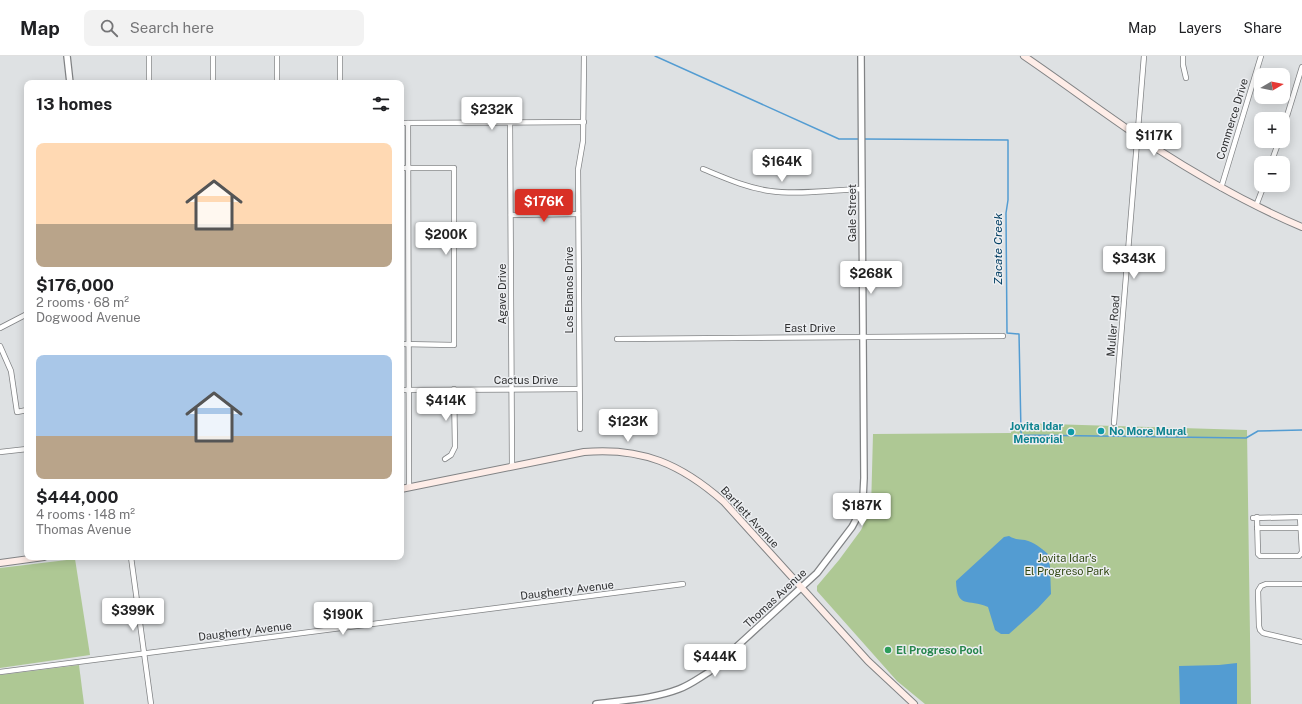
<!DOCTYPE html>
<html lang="en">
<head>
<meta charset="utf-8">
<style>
  :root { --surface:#fff; --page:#f2f2f2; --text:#202124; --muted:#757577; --line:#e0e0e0; --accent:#d93025 }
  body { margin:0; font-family:"Public Sans",sans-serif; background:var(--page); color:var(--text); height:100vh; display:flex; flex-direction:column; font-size:15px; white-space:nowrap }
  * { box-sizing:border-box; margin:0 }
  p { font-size:13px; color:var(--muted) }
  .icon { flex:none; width:22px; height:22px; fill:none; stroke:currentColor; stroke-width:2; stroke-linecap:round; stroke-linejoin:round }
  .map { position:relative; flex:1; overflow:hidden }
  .panel { position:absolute; left:24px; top:24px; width:380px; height:480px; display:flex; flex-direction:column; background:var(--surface); border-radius:8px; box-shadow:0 2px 10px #0003 }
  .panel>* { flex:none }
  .needle { width:26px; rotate:80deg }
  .fabs { position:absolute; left:1254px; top:12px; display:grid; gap:8px }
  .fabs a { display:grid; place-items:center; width:36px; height:36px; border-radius:8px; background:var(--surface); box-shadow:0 2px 10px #0003; font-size:20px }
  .price { position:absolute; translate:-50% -34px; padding:0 9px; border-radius:4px; background:#fff; color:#222; font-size:13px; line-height:26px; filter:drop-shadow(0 1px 2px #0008) }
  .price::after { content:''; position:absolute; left:50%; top:24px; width:12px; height:9px; margin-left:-6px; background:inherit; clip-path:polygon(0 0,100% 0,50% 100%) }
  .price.active { background:var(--accent); color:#fff }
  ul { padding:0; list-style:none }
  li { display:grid; align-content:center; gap:8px; height:212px; padding:0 12px }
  li span { display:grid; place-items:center; height:124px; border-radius:8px; color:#555 }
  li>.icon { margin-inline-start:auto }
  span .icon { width:72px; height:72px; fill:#fffc; stroke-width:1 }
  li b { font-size:17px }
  h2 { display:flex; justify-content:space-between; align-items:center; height:48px; padding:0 12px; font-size:17px }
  header { display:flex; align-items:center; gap:24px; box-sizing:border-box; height:56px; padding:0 20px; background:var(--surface); border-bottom:1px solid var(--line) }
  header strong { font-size:19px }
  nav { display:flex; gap:22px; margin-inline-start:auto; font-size:14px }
  .search { width:280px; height:36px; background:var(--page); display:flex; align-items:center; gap:10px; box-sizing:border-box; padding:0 14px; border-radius:8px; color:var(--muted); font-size:15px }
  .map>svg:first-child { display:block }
  .park { fill:#aec894 }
  .water { fill:#539cd2 }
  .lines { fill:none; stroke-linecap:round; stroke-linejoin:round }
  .stream { stroke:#539cd2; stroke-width:1.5 }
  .minor-casing { stroke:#818385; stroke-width:6 }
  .tertiary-casing { stroke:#818385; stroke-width:8 }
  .secondary-casing { stroke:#818385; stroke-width:8 }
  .minor { stroke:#fff; stroke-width:4.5 }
  .tertiary { stroke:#fff; stroke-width:5.5 }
  .secondary { stroke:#feede8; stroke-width:6 }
  .culture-dot { fill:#0f9aa8; stroke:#eceef1; stroke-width:1.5 }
  .leisure-dot { fill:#2e9e5b; stroke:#eceef1; stroke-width:1.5 }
  .labels { text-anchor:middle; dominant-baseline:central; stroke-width:3; stroke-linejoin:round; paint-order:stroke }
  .street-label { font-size:11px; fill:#303132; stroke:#eceef1 }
  .culture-label { font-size:11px; font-weight:bold; fill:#0d838f; stroke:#eceef1; text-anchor:end }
  .park-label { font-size:11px; fill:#304711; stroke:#eceef1 }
  .leisure-label { font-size:11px; font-weight:bold; fill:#27864d; stroke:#eceef1; text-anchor:start }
  .water-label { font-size:12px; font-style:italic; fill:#033f63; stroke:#eceef1 }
</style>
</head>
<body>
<header>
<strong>Map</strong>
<div class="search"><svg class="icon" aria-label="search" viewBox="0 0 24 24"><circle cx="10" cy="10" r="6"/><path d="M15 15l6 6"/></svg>Search here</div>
<nav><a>Map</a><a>Layers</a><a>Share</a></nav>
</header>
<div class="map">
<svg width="1302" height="648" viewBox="0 0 1302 648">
  <rect width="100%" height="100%" fill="#dee1e3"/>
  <!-- park -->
  <g class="park">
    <polygon points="1012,367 1247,374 1251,648 925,648 897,625 817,535 817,530 839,504 861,474 871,453 873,378 1011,377"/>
    <polygon points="75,503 90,599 0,612 0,512"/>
    <polygon points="79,609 84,648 0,648 0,619"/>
  </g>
  <!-- water -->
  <g class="water">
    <path d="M 1009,480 C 1016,484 1018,483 1025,484 C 1034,486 1041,492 1048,498 L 1050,511 L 1051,538 L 1038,552 L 1009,578 L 1001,578 L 995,574 L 988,551 C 968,542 957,554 956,525 L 1004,481 Z"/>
    <polygon points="1237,607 1237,648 1180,648 1179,610 1219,609"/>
  </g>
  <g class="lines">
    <!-- stream -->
    <g class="stream">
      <polyline points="655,0 839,83 860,83"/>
      <polyline points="863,83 1008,84 1008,144 1006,157 1007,277 1019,278 1021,376 1022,379 1246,382 1258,375 1302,374"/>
    </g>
    <!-- minor casing -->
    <g class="minor-casing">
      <g id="minor">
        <polyline points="149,0 149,27"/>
        <polyline points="213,0 213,27"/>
        <polyline points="277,0 277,27"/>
        <polyline points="340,0 340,27"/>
        <polyline points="1183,0 1183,9 1186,22"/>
        <polyline points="510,66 512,410"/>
        <polyline points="401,67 584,66"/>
        <polyline points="408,67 409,431"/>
        <polyline points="1283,73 1302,11"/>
        <polyline points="1271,107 1279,85"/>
        <polyline points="401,112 454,112 454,289 401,288"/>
        <path d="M 703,113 C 725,122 747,132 770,135 C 799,139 833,134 862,133"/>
        <polyline points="1221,132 1261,0"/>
        <polyline points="1256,150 1264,129"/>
        <polyline points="511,159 578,158"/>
        <polyline points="0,272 27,258"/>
        <polyline points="617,283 1003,280"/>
        <polyline points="0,290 11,315 17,356 27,354"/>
        <polyline points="401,334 579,333"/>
        <polyline points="1114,367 1144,0"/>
        <polyline points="580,373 578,114 583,85 584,0"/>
        <polyline points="0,396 27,393"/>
        <polyline points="445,403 451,399 455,391 454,333"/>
        <polyline points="1257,461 1258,498 1260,500 1299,500 1302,496"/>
        <polyline points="1300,461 1302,495"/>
        <polyline points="1253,462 1302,461"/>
        <polyline points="1257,472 1301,472"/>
        <polyline points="131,501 151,648"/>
        <polyline points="1302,528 1266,528 1261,530 1258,535 1259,570 1260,574 1263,577 1302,586"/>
        <polyline points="0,616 683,528"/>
      </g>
    </g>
    <!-- tertiary casing -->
    <g class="tertiary-casing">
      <g id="tertiary">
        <polyline points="67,0 70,27"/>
        <path d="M 596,648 C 624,644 653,643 679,633 C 690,629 699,622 709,616 L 817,517 L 852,471 L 860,456 L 863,442 L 864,422 L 861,0"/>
      </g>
    </g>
    <!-- secondary casing -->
    <g class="secondary-casing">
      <g id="secondary">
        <path d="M 1024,0 C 1068,30 1110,62 1154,91 C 1202,122 1250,149 1302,171"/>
        <path d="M 401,433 L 584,396 C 642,391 681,408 724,446 L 868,605 L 914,648"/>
        <polyline points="0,507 44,501"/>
      </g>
    </g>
    <!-- minor -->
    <use href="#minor" class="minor"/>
    <!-- tertiary -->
    <use href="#tertiary" class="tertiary"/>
    <!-- secondary -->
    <use href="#secondary" class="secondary"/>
  </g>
  <!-- markers -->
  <g class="culture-dot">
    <circle cx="1101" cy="375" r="4"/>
    <circle cx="1071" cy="376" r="4"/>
  </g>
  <circle class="leisure-dot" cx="888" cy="594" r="4"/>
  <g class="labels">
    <!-- street labels -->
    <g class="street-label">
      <text transform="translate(1232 63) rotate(-73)">Commerce Drive</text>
      <text transform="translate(852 157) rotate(-90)">Gale Street</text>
      <text transform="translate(569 234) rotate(-90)">Los Ebanos Drive</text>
      <text transform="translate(502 238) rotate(-90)">Agave Drive</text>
      <text transform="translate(1113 270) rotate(-85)">Muller Road</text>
      <text x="810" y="272">East Drive</text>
      <text x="526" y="324">Cactus Drive</text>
      <text transform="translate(750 461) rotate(47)">Bartlett Avenue</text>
      <text transform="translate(567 534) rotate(-7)">Daugherty Avenue</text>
      <text transform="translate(775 542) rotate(-43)">Thomas Avenue</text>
      <text transform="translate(245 575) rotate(-7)">Daugherty Avenue</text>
    </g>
    <!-- culture labels -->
    <g class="culture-label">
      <text x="1063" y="370">Jovita Idar<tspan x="1063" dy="13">Memorial</tspan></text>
      <text x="1109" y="375" text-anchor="start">No More Mural</text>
    </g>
    <!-- park labels -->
    <g class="park-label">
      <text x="1067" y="502">Jovita Idar's<tspan x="1067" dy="13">El Progreso Park</tspan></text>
    </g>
    <!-- leisure labels -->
    <g class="leisure-label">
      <text x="896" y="594">El Progreso Pool</text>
    </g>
    <!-- water labels -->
    <g class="water-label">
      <text transform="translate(998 193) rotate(-90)">Zacate Creek</text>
    </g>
  </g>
</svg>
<div class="fabs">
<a><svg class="needle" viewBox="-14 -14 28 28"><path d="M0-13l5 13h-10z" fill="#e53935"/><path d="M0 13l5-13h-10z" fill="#757577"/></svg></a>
<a>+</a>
<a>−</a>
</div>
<b class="price" style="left:492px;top:75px">$232K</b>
<b class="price" style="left:1154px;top:101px">$117K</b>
<b class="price" style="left:782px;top:127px">$164K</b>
<b class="price active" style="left:544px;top:167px">$176K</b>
<b class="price" style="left:446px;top:200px">$200K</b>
<b class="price" style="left:1134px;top:224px">$343K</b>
<b class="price" style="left:871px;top:239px">$268K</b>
<b class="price" style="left:446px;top:366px">$414K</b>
<b class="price" style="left:628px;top:387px">$123K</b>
<b class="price" style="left:862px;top:471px">$187K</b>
<b class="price" style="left:133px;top:576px">$399K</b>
<b class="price" style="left:343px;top:580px">$190K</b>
<b class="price" style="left:715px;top:622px">$444K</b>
<section class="panel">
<h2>13 homes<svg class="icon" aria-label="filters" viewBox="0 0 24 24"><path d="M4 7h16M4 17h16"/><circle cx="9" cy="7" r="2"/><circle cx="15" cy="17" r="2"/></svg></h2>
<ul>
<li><span style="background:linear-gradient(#ffd9b3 65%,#b9a48a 0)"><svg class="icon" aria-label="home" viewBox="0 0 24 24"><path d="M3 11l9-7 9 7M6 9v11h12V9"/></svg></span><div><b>$176,000</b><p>2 rooms · 68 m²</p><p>Dogwood Avenue</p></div></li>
<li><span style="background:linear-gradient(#a9c7e8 65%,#b9a48a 0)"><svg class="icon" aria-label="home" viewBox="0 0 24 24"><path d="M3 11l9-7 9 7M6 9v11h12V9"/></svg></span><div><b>$444,000</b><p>4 rooms · 148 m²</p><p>Thomas Avenue</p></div></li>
</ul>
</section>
</div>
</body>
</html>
